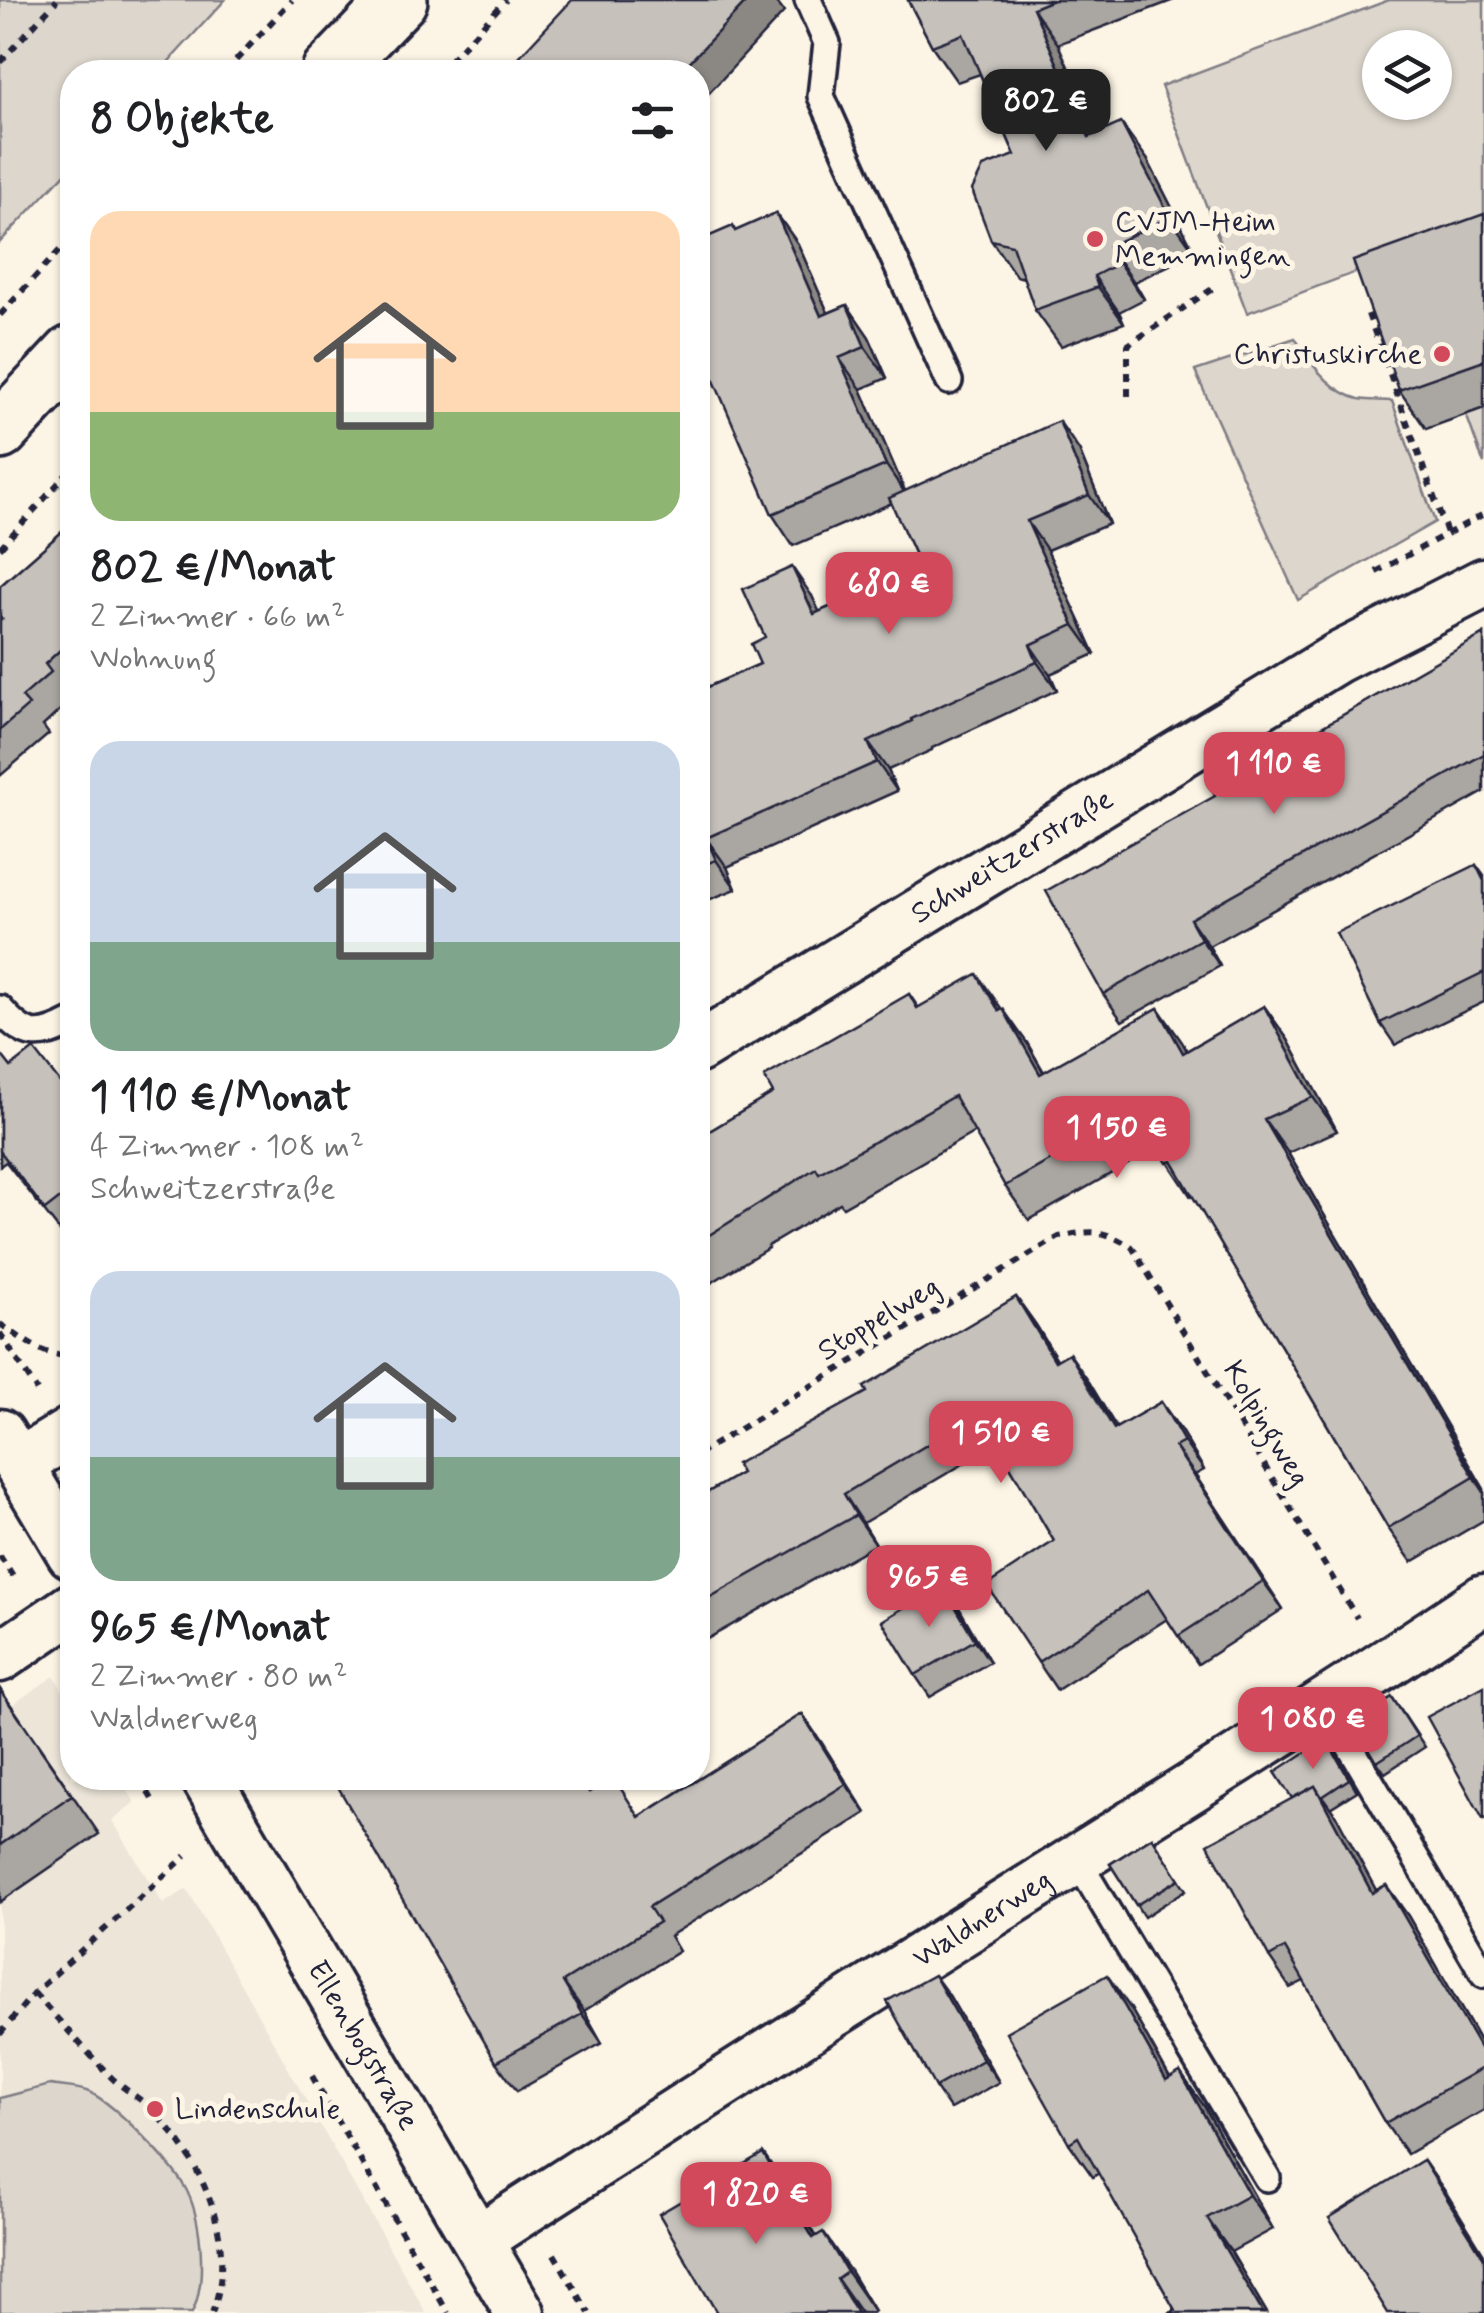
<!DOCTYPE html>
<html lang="de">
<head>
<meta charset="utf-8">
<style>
  :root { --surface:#fff; --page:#f2f2f2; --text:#202124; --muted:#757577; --accent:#d1495b }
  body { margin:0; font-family:Mynerve,sans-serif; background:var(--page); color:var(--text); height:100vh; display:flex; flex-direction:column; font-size:38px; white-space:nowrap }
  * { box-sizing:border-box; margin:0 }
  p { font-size:32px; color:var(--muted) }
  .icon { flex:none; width:55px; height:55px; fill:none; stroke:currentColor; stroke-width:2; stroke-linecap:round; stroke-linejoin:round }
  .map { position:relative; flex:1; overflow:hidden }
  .sheet { position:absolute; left:60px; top:60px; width:650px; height:1730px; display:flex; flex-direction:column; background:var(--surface); border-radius:40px; box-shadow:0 2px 8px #0004 }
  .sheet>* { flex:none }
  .tools { position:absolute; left:1362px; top:30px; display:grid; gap:20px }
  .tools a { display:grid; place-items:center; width:90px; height:90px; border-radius:50%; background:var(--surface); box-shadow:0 2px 8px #0004; font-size:50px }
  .price { position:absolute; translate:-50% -85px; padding:0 22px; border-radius:20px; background:var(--accent); color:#fff; font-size:32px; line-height:65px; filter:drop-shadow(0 2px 5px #0008) }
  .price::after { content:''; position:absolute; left:50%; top:60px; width:30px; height:22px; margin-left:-15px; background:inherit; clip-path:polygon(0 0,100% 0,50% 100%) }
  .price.selected { background:#222; color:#fff }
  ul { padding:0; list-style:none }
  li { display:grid; align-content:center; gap:20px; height:530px; padding:0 30px }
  li span { display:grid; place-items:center; height:310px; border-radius:30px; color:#555 }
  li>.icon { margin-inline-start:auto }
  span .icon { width:180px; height:180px; fill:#fffc; stroke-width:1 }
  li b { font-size:42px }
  h2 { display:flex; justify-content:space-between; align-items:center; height:120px; padding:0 30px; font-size:42px }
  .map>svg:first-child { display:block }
  .built { fill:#ece5d8 }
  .green { fill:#dcd6cc; stroke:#7f7c84; stroke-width:2.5; fill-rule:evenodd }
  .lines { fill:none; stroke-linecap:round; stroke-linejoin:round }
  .service-casing { stroke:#22223b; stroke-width:32 }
  .minor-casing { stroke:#22223b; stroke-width:55 }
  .tertiary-casing { stroke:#22223b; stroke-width:62 }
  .path { stroke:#22223b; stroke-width:6; stroke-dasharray:8 8; stroke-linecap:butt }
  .service { stroke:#fcf5e5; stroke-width:25 }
  .minor { stroke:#fcf5e5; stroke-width:48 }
  .tertiary { stroke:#fcf5e5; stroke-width:55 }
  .wall { fill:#aaa6a1; stroke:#22223b; stroke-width:2.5 }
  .shaded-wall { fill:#8b8783; stroke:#22223b; stroke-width:2.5 }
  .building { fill:#c6c1bb; stroke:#22223b; stroke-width:2.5 }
  .poi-dot { fill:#d1495b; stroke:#fcf5e5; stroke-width:4 }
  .labels { text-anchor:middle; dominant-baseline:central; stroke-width:10; stroke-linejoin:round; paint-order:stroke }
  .poi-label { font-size:30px; fill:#22223b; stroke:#fcf5e5; text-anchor:start }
  .street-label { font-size:30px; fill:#22223b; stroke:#fcf5e5 }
</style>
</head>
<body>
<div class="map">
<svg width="1484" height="2313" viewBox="0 0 1484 2313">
  <rect width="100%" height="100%" fill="#fcf5e5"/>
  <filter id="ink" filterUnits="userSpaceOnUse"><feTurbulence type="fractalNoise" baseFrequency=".01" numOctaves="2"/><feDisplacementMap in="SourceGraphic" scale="20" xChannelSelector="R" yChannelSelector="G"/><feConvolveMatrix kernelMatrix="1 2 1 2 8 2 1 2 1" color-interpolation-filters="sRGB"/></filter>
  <g filter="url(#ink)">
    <!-- built -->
    <polygon class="built" points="54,1676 72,1706 72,1778 119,1778 135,1802 112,1820 163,1904 187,1889 426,2313 0,2313 0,1713"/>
    <!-- green -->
    <g class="green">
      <polygon points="0,0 225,0 159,72 72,72 72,166 0,242"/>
      <path d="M 1389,0 L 1484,0 L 1484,224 L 1247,313 L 1161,86 ZM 1380,48 L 1435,48 L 1435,102 L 1380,102 Z"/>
      <path d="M 1295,338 C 1309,362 1330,392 1359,399 C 1369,401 1381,400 1392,401 L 1435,522 L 1298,600 L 1195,371 Z"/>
      <polygon points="1484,408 1484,464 1466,414"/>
      <path d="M 50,2085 C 62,2087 78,2087 89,2092 C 116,2105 173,2164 187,2191 C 202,2222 207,2282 192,2313 L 0,2312 L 0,2098 Z"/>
    </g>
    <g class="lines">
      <!-- service casing -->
      <g class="service-casing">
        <g id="service">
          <polyline points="808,0 827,43 821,96 949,381"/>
          <path d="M 0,1009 C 26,1039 38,1040 72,1022"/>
          <polyline points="1325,1704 1484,1974"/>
          <polyline points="1077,1860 1267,2178"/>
        </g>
      </g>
      <!-- minor casing -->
      <g class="minor-casing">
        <g id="minor">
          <path id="s1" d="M 698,1048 L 1337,658 L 1484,583"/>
          <polyline points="0,1434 72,1554"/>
          <polyline points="18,1464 72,1431"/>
          <polyline points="0,1657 72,1608"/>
          <path id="s2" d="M 206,1778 L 520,2313"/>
          <path id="s3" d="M 478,2240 C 676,2111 875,1986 1074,1861 C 1212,1775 1349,1690 1484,1599"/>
        </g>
      </g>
      <!-- tertiary casing -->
      <g class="tertiary-casing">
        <g id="tertiary">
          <polyline points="330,72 399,0"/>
          <polyline points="0,431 72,354"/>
        </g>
      </g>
      <!-- path -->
      <g class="path">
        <polyline points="0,62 57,0"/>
        <polyline points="225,72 292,0"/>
        <polyline points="439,72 506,0"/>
        <polyline points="1368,314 1447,533"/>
        <polyline points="0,315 72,237"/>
        <polyline points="1128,396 1128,345 1215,287"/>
        <polyline points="0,548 72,468"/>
        <polyline points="1376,572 1484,514"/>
        <path d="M 0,1324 C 21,1337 47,1361 72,1354"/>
        <polyline points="0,1333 37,1391"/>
        <path d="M 698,1454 L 1059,1237 C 1093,1230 1102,1229 1132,1247 L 1357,1618"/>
        <polyline points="0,1556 15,1580"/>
        <polyline points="140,1778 153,1801"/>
        <path d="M 34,1993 C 60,2021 85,2050 111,2077 C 124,2090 141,2098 153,2111 C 203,2161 239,2243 212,2313"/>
        <polyline points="0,2034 34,1993 186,1856"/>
        <polyline points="312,2076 448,2313"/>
        <polyline points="554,2254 589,2313"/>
      </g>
      <!-- service -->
      <use href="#service" class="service"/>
      <!-- minor -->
      <use href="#minor" class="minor"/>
      <!-- tertiary -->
      <use href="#tertiary" class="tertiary"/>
    </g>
    <!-- wall -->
    <g class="wall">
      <polygon points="908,0 1174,0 1058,44 1097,134 1147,159 1195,253 1134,282 1144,299 1119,312 1124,323 1061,346 1035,310 1024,278 1016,276 991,240 1015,155 980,74 957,82 932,46"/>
      <polygon points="776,213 798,244 828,313 847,305 869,337 887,378 861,389 905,491 1079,450 1109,524 1047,550 1095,654 1050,674 1057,690 932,748 932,750 888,770 897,791 727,867 736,889 698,904 698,691 760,664 765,637 812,596 819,612 920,566 892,503 793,546 772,514 736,231"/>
      <polygon points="1484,214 1484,408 1426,429 1399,390"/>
      <polygon points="72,523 72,686 66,692 71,700 43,726 49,734 0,776 0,586"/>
      <polygon points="1484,634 1484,792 1209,946 1220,966 1122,1021 1103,994 1215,796"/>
      <polygon points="1476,865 1484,876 1484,1002 1395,1045 1380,1023"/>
      <polygon points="909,994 918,1007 1002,1010 1027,1043 1044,1072 1158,1008 1186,1051 1264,1006 1288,1040 1337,1131 1288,1153 1484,1489 1484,1520 1412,1562 1388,1528 1193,1196 1191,1197 1158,1147 1029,1220 1005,1186 975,1132 843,1207 840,1203 768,1246 768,1248 698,1291 698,1138 773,1093"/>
      <polygon points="0,1053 11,1067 72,1098 72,1233 66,1239 6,1162 0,1166"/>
      <polygon points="1016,1297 1036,1325 1057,1360 1089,1382 1116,1428 1161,1402 1181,1431 1204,1470 1195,1475 1283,1609 1198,1664 1167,1619 1057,1690 1038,1662 1054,1541 997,1444 863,1523 876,1544 698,1644 698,1498 741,1473"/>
      <polygon points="958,1606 990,1662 930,1697 915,1675"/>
      <polygon points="0,1689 99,1834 0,1902"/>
      <polygon points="1392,1697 1425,1747 1385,1773 1377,1762"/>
      <polygon points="802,1714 866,1813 670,1936 679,1951 584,2011 602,2043 517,2091 496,2062 583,1778 591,1791 640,1816"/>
      <polygon points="1326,1739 1357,1791 1330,1808 1376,1890 1386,1885 1408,1916 1484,2048 1484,2110 1407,2154 1385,2123 1304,1981 1290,1988 1269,1957"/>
      <polygon points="1152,1837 1186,1890 1144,1917 1110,1864"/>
      <polygon points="950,1997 999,2082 950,2109 935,2087"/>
      <polygon points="1131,2009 1170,2078 1204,2106 1273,2229 1231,2252 1267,2313 1170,2313 1175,2310 1099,2173 1093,2177 1069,2143"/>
      <polygon points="763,2153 790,2192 816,2236 850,2271 874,2311 872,2313 717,2313"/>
    </g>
    <!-- shaded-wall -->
    <g class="shaded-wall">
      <polygon points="748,0 775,0 784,12 698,105 698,72 680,72"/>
      <polygon points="1033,8 1058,44 1114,173 1089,137"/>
      <polygon points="1121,123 1147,159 1195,253 1170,217"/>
      <polygon points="776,213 798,244 843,347 821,316"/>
      <polygon points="1109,246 1134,282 1144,299 1119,263"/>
      <polygon points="1094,276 1119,312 1124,323 1098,287"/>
      <polygon points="847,305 869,337 887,378 865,347"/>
      <polygon points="839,358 861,389 907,496 886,465"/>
      <polygon points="1059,421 1079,450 1109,524 1089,495"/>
      <polygon points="1027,521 1047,550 1095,654 1074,625"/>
      <polygon points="792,567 812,596 834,643 814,614"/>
      <polygon points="1030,645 1050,674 1057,690 1037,662"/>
      <polygon points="868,742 888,770 897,791 877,762"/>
      <polygon points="706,838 727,867 736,889 716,860"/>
      <polygon points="1190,919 1209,946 1220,966 1201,939"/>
      <polygon points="977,974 1001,1008 1023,1045 999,1011"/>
      <polygon points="1264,1006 1288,1040 1337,1131 1313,1097"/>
      <polygon points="1158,1008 1182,1042 1207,1087 1183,1053"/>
      <polygon points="1003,1009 1027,1043 1064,1109 1040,1074"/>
      <polygon points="1264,1119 1288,1153 1484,1489 1484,1492 1474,1477"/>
      <polygon points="1016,1297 1036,1325 1075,1389 1055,1361"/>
      <polygon points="1069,1353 1089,1382 1134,1457 1114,1429"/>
      <polygon points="1161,1402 1181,1431 1204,1470 1184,1442"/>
      <polygon points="1175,1447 1195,1475 1283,1609 1263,1581"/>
      <polygon points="844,1494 863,1523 876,1544 856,1515"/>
      <polygon points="942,1584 958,1606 990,1662 975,1640"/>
      <polygon points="802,1714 822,1743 866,1813 846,1784"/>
      <polygon points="1315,1786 1337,1817 1394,1924 1372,1893"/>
      <polygon points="1386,1885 1408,1916 1484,2048 1484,2055"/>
      <polygon points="934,1975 950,1997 999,2082 983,2060"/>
      <polygon points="1107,1975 1131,2009 1190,2114 1166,2080"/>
      <polygon points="563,1982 584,2011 602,2043 582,2014"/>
      <polygon points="1180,2072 1204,2106 1273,2229 1249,2195"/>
      <polygon points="763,2153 790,2192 840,2277 813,2238"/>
      <polygon points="1423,2160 1447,2194 1484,2254 1484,2258"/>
      <polygon points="1207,2218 1231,2252 1267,2313 1263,2313"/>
      <polygon points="823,2232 850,2271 874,2311 847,2272"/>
      <polygon points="837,2279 861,2313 857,2313"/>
    </g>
    <!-- building -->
    <g class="building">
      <polygon points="572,0 748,0 680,72 505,72"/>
      <polygon points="908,0 1053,0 1033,8 1089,137 1121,123 1170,217 1109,246 1119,263 1094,276 1098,287 1035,310 1012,245 991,240 972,190 983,167 1015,155 963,34 932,46"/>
      <polygon points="776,213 821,316 847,305 865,347 839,358 886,465 772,514 698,344 698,241 733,226 735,231"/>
      <polygon points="1484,214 1484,360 1399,390 1353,261"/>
      <polygon points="1059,421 1089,495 1027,521 1074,625 1030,645 1037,662 911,719 912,721 868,742 877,762 706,838 716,860 698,867 698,691 760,664 751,644 765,637 743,589 792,567 814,614 920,566 889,498"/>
      <polygon points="72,523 72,639 45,664 51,672 22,697 29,705 0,730 0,620 2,619 0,617 0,586"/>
      <polygon points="1484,634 1484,754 1190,919 1201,939 1103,994 1046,891 1215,796 1212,790"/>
      <polygon points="1476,865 1484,881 1484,972 1380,1023 1336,933"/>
      <polygon points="977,974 999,1011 1003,1009 1040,1074 1158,1008 1183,1053 1264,1006 1313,1097 1264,1119 1474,1477 1388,1528 1172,1161 1167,1163 1137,1111 1005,1186 954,1096 819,1173 816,1168 698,1242 698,1138 773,1093 764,1077 909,994 917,1008"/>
      <polygon points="34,1049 72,1098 72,1189 45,1210 0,1151 0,1053 11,1067"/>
      <polygon points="1016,1297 1055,1361 1069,1353 1114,1429 1161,1402 1184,1442 1175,1447 1263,1581 1178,1636 1148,1590 1038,1662 987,1585 1054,1541 979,1414 844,1494 856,1515 698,1604 698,1498 741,1473 736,1464 867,1392 864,1387"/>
      <polygon points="942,1584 975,1640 915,1675 882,1621"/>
      <polygon points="1484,1686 1484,1821 1427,1717"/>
      <polygon points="0,1690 72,1795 0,1845"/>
      <polygon points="1392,1697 1417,1736 1377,1762 1353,1722"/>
      <polygon points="802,1714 846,1784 649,1907 659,1922 563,1982 582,2014 496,2062 333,1778 580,1778 589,1792 614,1778 639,1817"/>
      <polygon points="1326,1739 1349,1779 1322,1797 1315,1786 1292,1798 1275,1772"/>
      <polygon points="1315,1786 1372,1893 1386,1885 1484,2055 1484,2067 1385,2123 1285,1948 1269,1957 1208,1844"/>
      <polygon points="1152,1837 1179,1879 1136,1905 1110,1864"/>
      <polygon points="934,1975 983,2060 935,2087 887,2001"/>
      <polygon points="1107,1975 1166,2080 1180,2072 1249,2195 1207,2218 1263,2313 1170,2313 1175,2310 1078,2137 1069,2143 1006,2032"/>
      <polygon points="763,2153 813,2238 823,2232 847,2272 837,2279 857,2313 717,2313 659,2214"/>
      <polygon points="1423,2160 1484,2258 1484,2313 1388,2313 1329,2218"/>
    </g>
  </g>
  <!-- markers -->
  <g class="poi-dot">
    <circle cx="1095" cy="239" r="10"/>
    <circle cx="1442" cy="354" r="10"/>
    <circle cx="155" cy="2109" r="10"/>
  </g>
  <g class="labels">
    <!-- poi labels -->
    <g class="poi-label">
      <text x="1115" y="222">CVJM-Heim<tspan x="1115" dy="34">Memmingen</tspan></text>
      <text x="1422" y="354" text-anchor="end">Christuskirche</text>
      <text x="175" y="2109">Lindenschule</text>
    </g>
    <!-- street labels -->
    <g class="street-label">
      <text stroke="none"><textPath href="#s1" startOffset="368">Schweitzerstraße</textPath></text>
      <text transform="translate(879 1319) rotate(-31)">Stoppelweg</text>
      <text transform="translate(1266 1424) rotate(59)">Kolpingweg</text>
      <text stroke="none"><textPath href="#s3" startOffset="598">Waldnerweg</textPath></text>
      <text stroke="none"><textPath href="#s2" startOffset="310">Ellenbogstraße</textPath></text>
    </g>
  </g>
</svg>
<div class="tools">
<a><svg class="icon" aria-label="layers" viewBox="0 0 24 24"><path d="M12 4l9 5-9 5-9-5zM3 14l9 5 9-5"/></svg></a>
</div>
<b class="price selected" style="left:1046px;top:154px">802 €</b>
<b class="price" style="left:889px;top:637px">680 €</b>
<b class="price" style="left:1274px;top:817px">1 110 €</b>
<b class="price" style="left:1117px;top:1181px">1 150 €</b>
<b class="price" style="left:1001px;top:1486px">1 510 €</b>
<b class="price" style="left:929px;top:1630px">965 €</b>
<b class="price" style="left:1313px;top:1772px">1 080 €</b>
<b class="price" style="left:756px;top:2247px">1 820 €</b>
<section class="sheet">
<h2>8 Objekte<svg class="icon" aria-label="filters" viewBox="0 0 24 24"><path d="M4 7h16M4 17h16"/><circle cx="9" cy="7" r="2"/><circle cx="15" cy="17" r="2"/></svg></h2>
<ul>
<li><span style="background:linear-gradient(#ffd9b3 65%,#8fb573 0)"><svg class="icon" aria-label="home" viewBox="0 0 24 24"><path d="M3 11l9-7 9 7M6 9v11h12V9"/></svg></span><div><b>802 €/Monat</b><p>2 Zimmer · 66 m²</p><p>Wohnung</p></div></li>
<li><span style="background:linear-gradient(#c9d6e8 65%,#7fa58c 0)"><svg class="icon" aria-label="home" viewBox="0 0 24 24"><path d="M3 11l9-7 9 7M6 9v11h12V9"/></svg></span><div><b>1 110 €/Monat</b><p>4 Zimmer · 108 m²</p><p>Schweitzerstraße</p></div></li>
<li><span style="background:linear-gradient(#c9d6e8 60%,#7fa58c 0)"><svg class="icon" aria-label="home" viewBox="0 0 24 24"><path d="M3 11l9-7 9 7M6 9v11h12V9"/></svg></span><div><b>965 €/Monat</b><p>2 Zimmer · 80 m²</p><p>Waldnerweg</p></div></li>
</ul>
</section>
</div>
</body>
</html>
